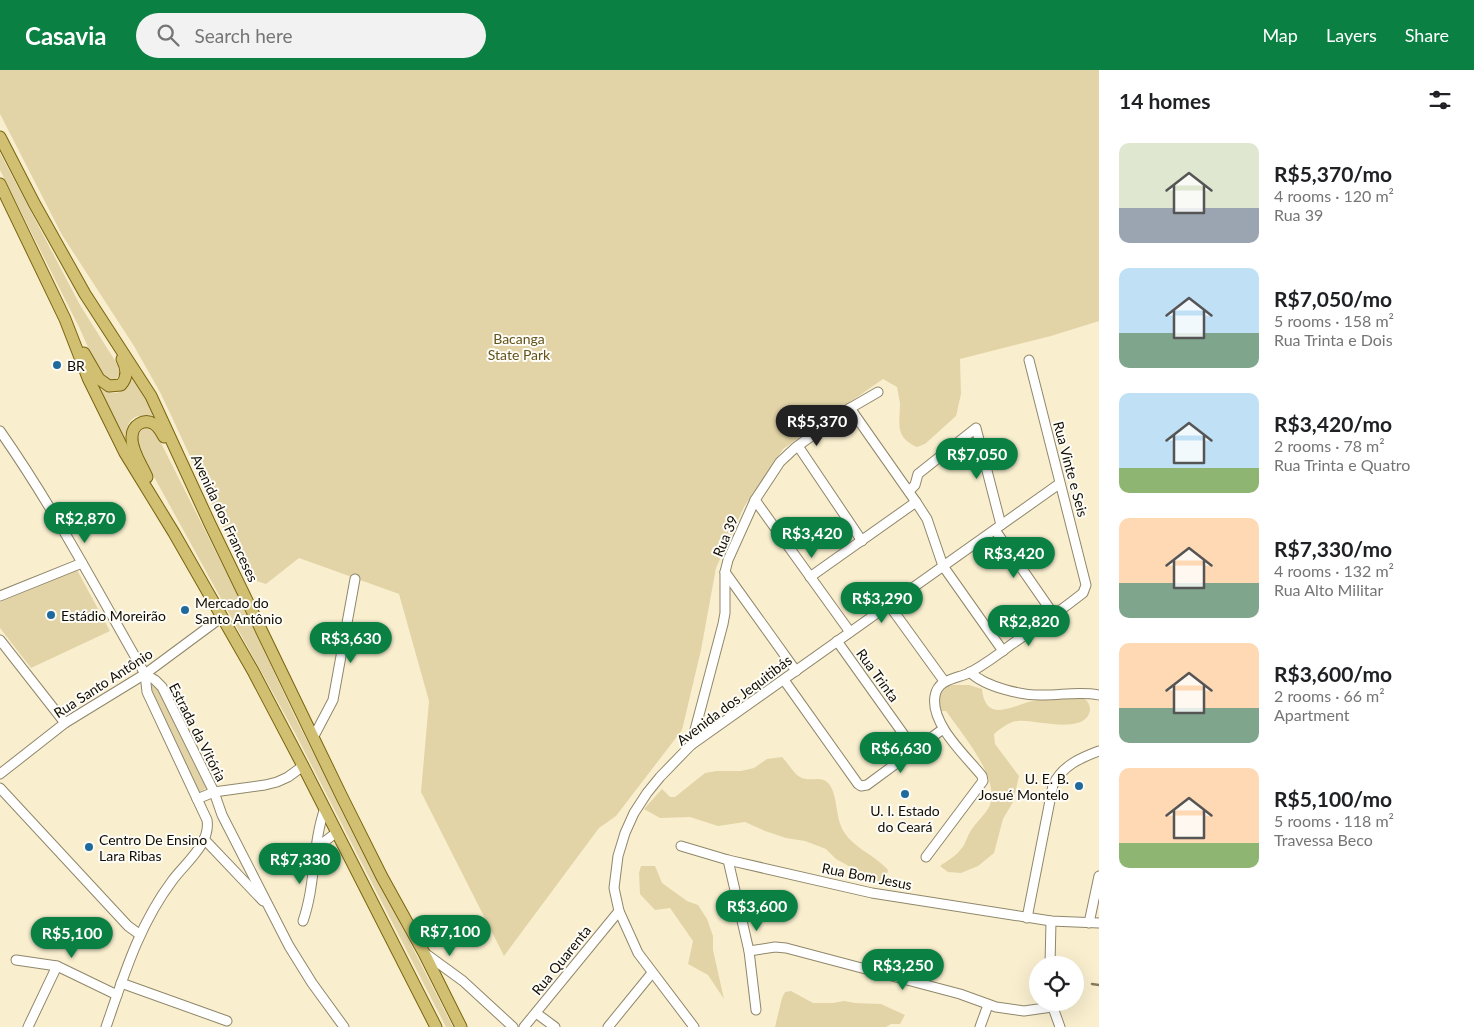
<!DOCTYPE html>
<html lang="en">
<head>
<meta charset="utf-8">
<style>
  :root { --surface:#fff; --page:#f2f2f2; --text:#202124; --muted:#757577; --accent:#0b8043 }
  body { margin:0; font-family:Lato,sans-serif; background:var(--page); color:var(--text); height:100vh; display:flex; flex-direction:column; font-size:19px; white-space:nowrap }
  * { box-sizing:border-box; margin:0 }
  p { font-size:16px; color:var(--muted) }
  .icon { flex:none; width:28px; height:28px; fill:none; stroke:currentColor; stroke-width:2; stroke-linecap:round; stroke-linejoin:round }
  .map { position:relative; flex:1; overflow:hidden }
  .side { display:flex; flex-direction:column; background:var(--surface); width:375px }
  .side>* { flex:none }
  .fabs { position:absolute; left:1029px; top:886px; display:grid; gap:10px }
  .fabs a { display:grid; place-items:center; width:55px; height:55px; border-radius:50%; background:var(--surface); box-shadow:0 5px 20px #0002; font-size:25px }
  .price { position:absolute; translate:-50% -42px; padding:0 11px; border-radius:18px; background:var(--accent); color:#fff; font-size:16px; line-height:32px; filter:drop-shadow(0 1px 2px #0008) }
  .price::after { content:''; position:absolute; left:50%; top:30px; width:15px; height:11px; margin-left:-8px; background:inherit; clip-path:polygon(0 0,100% 0,50% 100%) }
  .price.selected { background:#222; color:#fff }
  ul { padding:0; list-style:none }
  li { display:flex; align-items:center; gap:15px; height:125px; padding:0 20px }
  li span { display:grid; place-items:center; flex:none; width:140px; height:100px; border-radius:10px; color:#555 }
  li>.icon { margin-inline-start:auto }
  span .icon { width:60px; height:60px; fill:#fffc; stroke-width:1 }
  li b { font-size:21px }
  h2 { display:flex; justify-content:space-between; align-items:center; height:60px; padding:0 20px; font-size:21px }
  header { display:flex; align-items:center; gap:30px; box-sizing:border-box; height:70px; padding:0 25px; background:var(--accent); color:#fff }
  header strong { font-size:24px }
  nav { display:flex; gap:28px; margin-inline-start:auto; font-size:18px }
  .search { width:350px; height:45px; background:var(--page); display:flex; align-items:center; gap:12px; box-sizing:border-box; padding:0 18px; border-radius:28px; color:var(--muted); font-size:19px }
  main { display:flex; flex:1; min-height:0 }
  .map>svg:first-child { display:block }
  .green { fill:#e2d4a7 }
  .lines { fill:none; stroke-linecap:round; stroke-linejoin:round }
  .stream { stroke:#877c59; stroke-width:2.5 }
  .minor-casing { stroke:#90876a; stroke-width:11 }
  .major-casing { stroke:#79650e; stroke-width:13 }
  .minor { stroke:#fff; stroke-width:9 }
  .major { stroke:#d1bf72; stroke-width:11 }
  .poi-dot { fill:#1f6a9d; stroke:#fefcf6; stroke-width:2 }
  .labels { text-anchor:middle; dominant-baseline:central; stroke-width:4; stroke-linejoin:round; paint-order:stroke }
  .park-label { font-size:14px; fill:#63531c; stroke:#fefcf6 }
  .poi-label { font-size:14px; fill:#100d04; stroke:#fefcf6; text-anchor:start }
  .street-label { font-size:14px; fill:#100d04; stroke:#fefcf6 }
</style>
</head>
<body>
<header>
<strong>Casavia</strong>
<div class="search"><svg class="icon" aria-label="search" viewBox="0 0 24 24"><circle cx="10" cy="10" r="6"/><path d="M15 15l6 6"/></svg>Search here</div>
<nav><a>Map</a><a>Layers</a><a>Share</a></nav>
</header>
<main>
<div class="map">
<svg width="1099" height="957" viewBox="0 0 1099 957">
  <rect width="100%" height="100%" fill="#f9efcf"/>
  <!-- green -->
  <g class="green">
    <path d="M 0,0 L 1099,0 L 1099,251 L 1051,266 L 960,289 L 961,324 L 956,346 L 925,374 L 917,377 C 894,367 900,353 900,333 C 899,328 898,322 897,317 L 883,309 L 783,379 L 744,437 L 716,498 L 701,580 L 682,660 L 616,746 L 599,758 L 504,886 L 421,722 L 429,631 L 399,524 L 299,488 L 266,514 L 247,508 L 161,324 L 134,276 L 62,165 L 0,44 Z"/>
    <polygon points="0,83 80,235 119,297 120,302 116,310 107,310 100,304 79,257 0,100"/>
    <path d="M 133,303 L 154,345 C 132,345 128,347 125,370 L 97,317 C 117,327 125,325 133,303 Z"/>
    <polygon points="147,357 153,360 159,369 242,534 296,649 453,957 446,957 295,663 153,405 139,375 137,370 139,362"/>
    <polygon points="77,500 110,561 31,598 0,558 0,532"/>
    <polygon points="153,610 206,718 199,723 147,614"/>
    <path d="M 949,615 L 969,615 L 982,619 C 986,657 1017,632 1038,630 C 1052,628 1067,628 1082,628 C 1087,630 1090,633 1090,640 C 1086,666 1034,649 1018,651 C 1010,651 1000,659 994,664 L 995,674 L 1019,706 L 1013,732 L 1003,749 L 994,783 L 978,796 L 961,803 L 948,802 L 940,796 C 947,791 956,786 961,779 C 966,774 967,765 972,759 C 977,751 986,744 990,735 C 1000,707 961,663 946,641 L 940,641 C 937,629 940,623 949,615 Z"/>
    <path d="M 782,687 C 788,693 794,704 800,707 C 810,713 821,704 829,714 C 838,725 835,748 844,762 C 855,779 875,785 888,800 L 886,808 L 878,812 L 836,789 L 826,779 L 805,771 L 786,768 L 765,761 L 745,752 L 718,756 L 690,747 L 660,748 L 644,739 L 662,719 L 670,727 L 675,727 L 705,703 L 717,701 L 741,701 L 754,698 L 767,689 Z"/>
    <polygon points="641,796 655,796 662,813 687,831 698,835 707,849 713,866 713,880 724,929 708,905 688,894 693,871 670,838 655,840 640,824 639,803"/>
    <polygon points="791,921 813,933 833,933 844,931 855,933 881,934 905,945 900,954 891,954 886,957 775,957 782,928 785,922"/>
  </g>
  <g class="lines">
    <!-- stream -->
    <polyline class="stream" points="1092,914 1099,915"/>
    <!-- minor casing -->
    <g class="minor-casing">
      <g id="minor">
        <polyline points="850,338 916,432 927,449 943,496 1003,581"/>
        <path d="M 0,361 C 54,438 98,522 145,604 L 155,610 L 162,617 L 214,722 L 222,745 L 289,876 L 312,913 L 344,957"/>
        <polyline points="798,376 862,471"/>
        <polyline points="909,421 915,415 918,404 976,358 1001,455"/>
        <polyline points="755,430 850,562"/>
        <polyline points="995,460 1054,545"/>
        <polyline points="725,502 796,601"/>
        <polyline points="810,507 916,432"/>
        <polyline points="0,526 82,493"/>
        <polyline points="889,535 944,611"/>
        <polyline points="0,570 65,653"/>
        <polyline points="837,571 914,679"/>
        <path d="M 970,602 C 985,617 1023,626 1044,625 C 1062,625 1081,621 1099,625"/>
        <polyline points="784,610 858,714 861,716 867,715 943,659"/>
        <polyline points="313,668 333,630 355,509"/>
        <polyline points="691,675 723,554 725,543 725,502 728,490 755,430 780,392 795,378 847,340 878,322"/>
        <polyline points="0,704 65,653 145,604 222,547"/>
        <polyline points="0,718 128,856 139,864"/>
        <polyline points="197,729 214,722 265,715 277,712 288,707 303,696"/>
        <polyline points="204,769 263,831"/>
        <polyline points="681,776 728,790 872,823 1051,851 1099,853"/>
        <polyline points="317,783 324,772 337,762"/>
        <path d="M 926,787 L 983,711 L 982,706 C 966,686 930,654 935,626 C 938,608 958,609 971,602 C 985,594 999,584 1012,574 C 1036,558 1060,541 1083,523 L 1086,515 L 1029,290"/>
        <polyline points="728,790 749,881 756,940"/>
        <path d="M 1027,848 L 1053,715 C 1062,696 1080,688 1099,681"/>
        <path d="M 303,851 C 316,814 312,774 325,738"/>
        <polyline points="1089,853 1099,806"/>
        <polyline points="749,881 775,877 786,878 960,924 996,937 1024,941 1052,937"/>
        <polyline points="426,884 463,911 513,957"/>
        <polyline points="16,890 57,896 117,925"/>
        <polyline points="1050,895 1051,851"/>
        <polyline points="121,913 227,951"/>
        <polyline points="1051,932 1060,957"/>
        <polyline points="536,943 555,957"/>
        <polyline points="28,957 57,896"/>
        <path d="M 106,957 C 124,905 139,855 172,811 C 185,793 211,774 207,750 L 147,622 L 145,604"/>
        <polyline points="524,957 619,841"/>
        <polyline points="608,957 652,903"/>
        <polyline points="694,957 638,883 619,841 614,818 618,786 625,763 634,743 647,723 660,707 691,675 1059,414"/>
        <polyline points="980,957 988,935"/>
      </g>
    </g>
    <!-- major casing -->
    <g class="major-casing">
      <g id="major">
        <polyline points="0,67 34,133 85,224 151,326 210,454 341,725 382,807 424,883 461,957"/>
        <polyline points="0,114 65,249 88,308 125,383 174,463 253,601 303,696 436,957"/>
        <path d="M 84,283 L 99,309 L 109,316 L 121,315 C 128,307 127,298 122,289"/>
        <path d="M 147,407 C 142,395 131,380 132,367 C 132,355 144,348 154,354 C 159,357 161,362 164,367"/>
      </g>
    </g>
    <!-- minor -->
    <use href="#minor" class="minor"/>
    <!-- major -->
    <use href="#major" class="major"/>
  </g>
  <!-- markers -->
  <g class="poi-dot">
    <circle cx="57" cy="295" r="5"/>
    <circle cx="185" cy="540" r="5"/>
    <circle cx="51" cy="545" r="5"/>
    <circle cx="1079" cy="716" r="5"/>
    <circle cx="905" cy="724" r="5"/>
    <circle cx="89" cy="777" r="5"/>
  </g>
  <g class="labels">
    <!-- park labels -->
    <g class="park-label">
      <text x="519" y="268">Bacanga<tspan x="519" dy="16">State Park</tspan></text>
    </g>
    <!-- poi labels -->
    <g class="poi-label">
      <text x="67" y="295">BR</text>
      <text x="195" y="532">Mercado do<tspan x="195" dy="16">Santo Antônio</tspan></text>
      <text x="61" y="545">Estádio Moreirão</text>
      <text x="1069" y="708" text-anchor="end">U. E. B.<tspan x="1069" dy="16">Josué Montelo</tspan></text>
      <text x="905" y="740" text-anchor="middle">U. I. Estado<tspan x="905" dy="16">do Ceará</tspan></text>
      <text x="99" y="769">Centro De Ensino<tspan x="99" dy="16">Lara Ribas</tspan></text>
    </g>
    <!-- street labels -->
    <g class="street-label">
      <text transform="translate(1071 399) rotate(75)">Rua Vinte e Seis</text>
      <text transform="translate(225 448) rotate(65)">Avenida dos Franceses</text>
      <text transform="translate(725 466) rotate(-67)">Rua 39</text>
      <text transform="translate(878 605) rotate(54)">Rua Trinta</text>
      <text transform="translate(103 613) rotate(-33)">Rua Santo Antônio</text>
      <text transform="translate(734 630) rotate(-37)">Avenida dos Jequitibás</text>
      <text transform="translate(198 662) rotate(63)">Estrada da Vitória</text>
      <text transform="translate(867 806) rotate(11)">Rua Bom Jesus</text>
      <text transform="translate(561 890) rotate(-51)">Rua Quarenta</text>
    </g>
  </g>
</svg>
<div class="fabs">
<a><svg class="icon" aria-label="locate" viewBox="0 0 24 24"><circle cx="12" cy="12" r="6"/><path d="M12 2v4M12 18v4M2 12h4M18 12h4"/></svg></a>
</div>
<b class="price selected" style="left:817px;top:377px">R$5,370</b>
<b class="price" style="left:977px;top:410px">R$7,050</b>
<b class="price" style="left:85px;top:474px">R$2,870</b>
<b class="price" style="left:812px;top:489px">R$3,420</b>
<b class="price" style="left:1014px;top:509px">R$3,420</b>
<b class="price" style="left:882px;top:554px">R$3,290</b>
<b class="price" style="left:1029px;top:577px">R$2,820</b>
<b class="price" style="left:351px;top:594px">R$3,630</b>
<b class="price" style="left:901px;top:704px">R$6,630</b>
<b class="price" style="left:300px;top:815px">R$7,330</b>
<b class="price" style="left:757px;top:862px">R$3,600</b>
<b class="price" style="left:450px;top:887px">R$7,100</b>
<b class="price" style="left:72px;top:889px">R$5,100</b>
<b class="price" style="left:903px;top:921px">R$3,250</b>
</div>
<section class="side">
<h2>14 homes<svg class="icon" aria-label="filters" viewBox="0 0 24 24"><path d="M4 7h16M4 17h16"/><circle cx="9" cy="7" r="2"/><circle cx="15" cy="17" r="2"/></svg></h2>
<ul>
<li><span style="background:linear-gradient(#dfe7d0 65%,#9aa5b1 0)"><svg class="icon" aria-label="home" viewBox="0 0 24 24"><path d="M3 11l9-7 9 7M6 9v11h12V9"/></svg></span><div><b>R$5,370/mo</b><p>4 rooms · 120 m²</p><p>Rua 39</p></div></li>
<li><span style="background:linear-gradient(#bfe0f5 65%,#7fa58c 0)"><svg class="icon" aria-label="home" viewBox="0 0 24 24"><path d="M3 11l9-7 9 7M6 9v11h12V9"/></svg></span><div><b>R$7,050/mo</b><p>5 rooms · 158 m²</p><p>Rua Trinta e Dois</p></div></li>
<li><span style="background:linear-gradient(#bfe0f5 75%,#8fb573 0)"><svg class="icon" aria-label="home" viewBox="0 0 24 24"><path d="M3 11l9-7 9 7M6 9v11h12V9"/></svg></span><div><b>R$3,420/mo</b><p>2 rooms · 78 m²</p><p>Rua Trinta e Quatro</p></div></li>
<li><span style="background:linear-gradient(#ffd9b3 65%,#7fa58c 0)"><svg class="icon" aria-label="home" viewBox="0 0 24 24"><path d="M3 11l9-7 9 7M6 9v11h12V9"/></svg></span><div><b>R$7,330/mo</b><p>4 rooms · 132 m²</p><p>Rua Alto Militar</p></div></li>
<li><span style="background:linear-gradient(#ffd9b3 65%,#7fa58c 0)"><svg class="icon" aria-label="home" viewBox="0 0 24 24"><path d="M3 11l9-7 9 7M6 9v11h12V9"/></svg></span><div><b>R$3,600/mo</b><p>2 rooms · 66 m²</p><p>Apartment</p></div></li>
<li><span style="background:linear-gradient(#ffd9b3 75%,#8fb573 0)"><svg class="icon" aria-label="home" viewBox="0 0 24 24"><path d="M3 11l9-7 9 7M6 9v11h12V9"/></svg></span><div><b>R$5,100/mo</b><p>5 rooms · 118 m²</p><p>Travessa Beco</p></div></li>
</ul>
</section>
</main>
</body>
</html>
